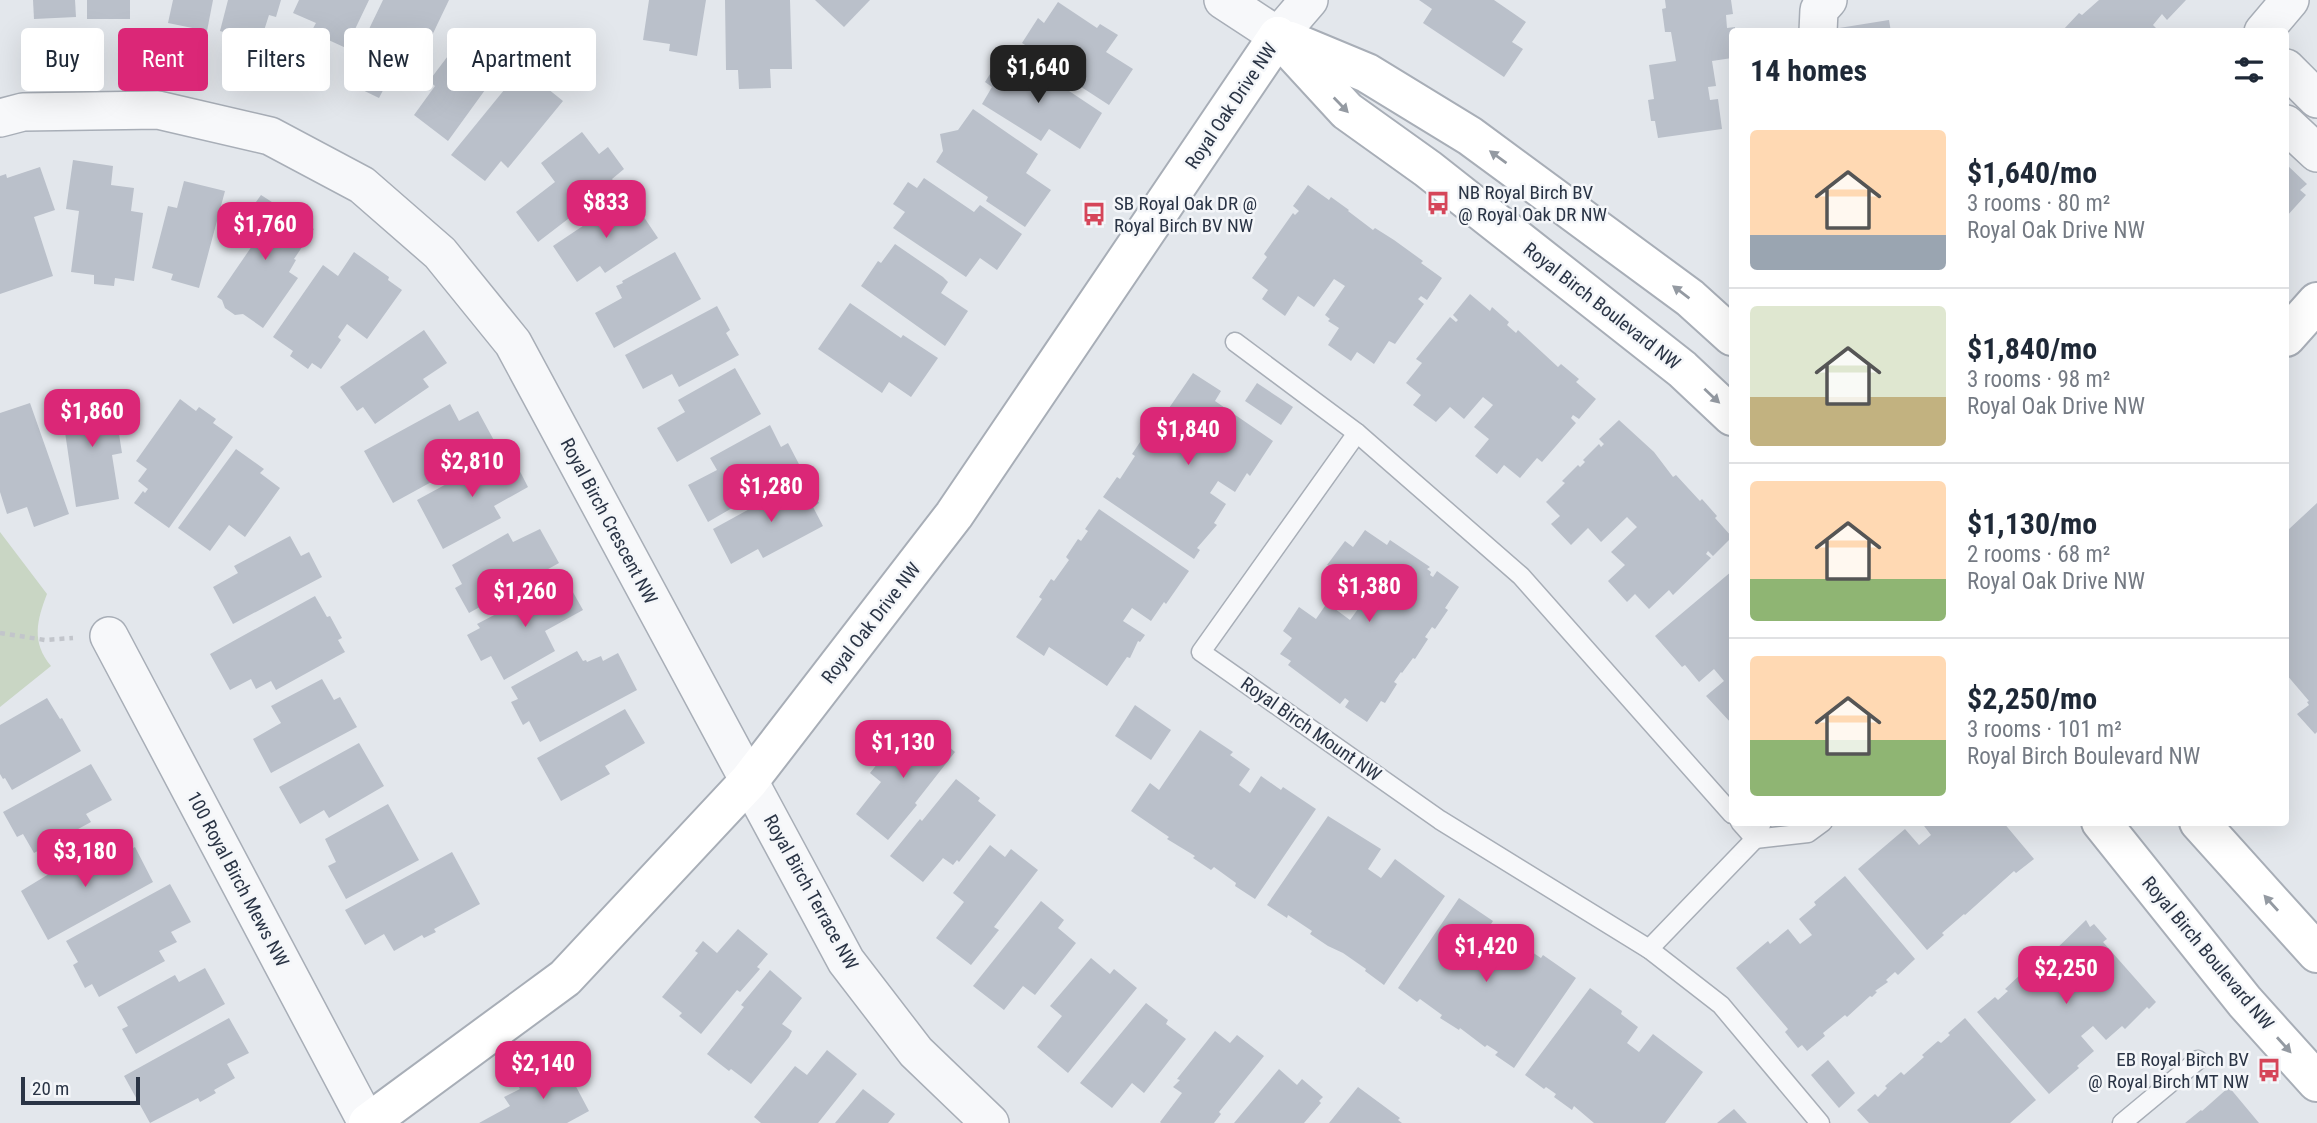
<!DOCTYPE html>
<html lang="en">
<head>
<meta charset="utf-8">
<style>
  :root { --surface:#fff; --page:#f6f6f7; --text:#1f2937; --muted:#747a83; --line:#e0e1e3; --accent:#db2777 }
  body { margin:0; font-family:"Roboto Condensed",sans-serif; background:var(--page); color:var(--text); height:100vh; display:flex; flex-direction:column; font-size:26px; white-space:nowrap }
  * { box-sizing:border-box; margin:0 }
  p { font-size:23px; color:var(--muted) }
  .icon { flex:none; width:38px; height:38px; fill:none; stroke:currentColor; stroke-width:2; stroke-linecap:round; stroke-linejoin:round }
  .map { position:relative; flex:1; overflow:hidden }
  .panel { position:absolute; left:1729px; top:28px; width:560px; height:798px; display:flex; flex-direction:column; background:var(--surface); border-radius:7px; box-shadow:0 7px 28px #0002 }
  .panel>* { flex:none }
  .hud { position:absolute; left:21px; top:28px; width:665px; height:63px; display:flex; gap:14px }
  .scale { position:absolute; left:21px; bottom:18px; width:119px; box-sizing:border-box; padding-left:7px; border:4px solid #2a3445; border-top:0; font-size:19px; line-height:24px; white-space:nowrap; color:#2a3445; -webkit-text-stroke:5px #f4f6f9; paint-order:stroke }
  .price { position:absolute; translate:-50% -60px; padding:0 16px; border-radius:14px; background:var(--accent); color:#fff; font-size:23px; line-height:46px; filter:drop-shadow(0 2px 4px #0008) }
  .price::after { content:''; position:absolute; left:50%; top:42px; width:21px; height:16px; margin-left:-10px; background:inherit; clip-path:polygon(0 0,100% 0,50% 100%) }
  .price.selected { background:#222; color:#fff }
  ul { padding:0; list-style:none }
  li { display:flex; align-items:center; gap:21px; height:175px; padding:0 21px }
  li+li { border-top:2px solid var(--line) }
  li span { display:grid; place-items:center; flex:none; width:196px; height:140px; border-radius:7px; color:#555 }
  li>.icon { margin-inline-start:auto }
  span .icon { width:84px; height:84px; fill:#fffc; stroke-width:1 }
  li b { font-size:30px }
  h2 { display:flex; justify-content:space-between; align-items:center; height:84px; padding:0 21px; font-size:30px }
  .pill { padding:0 24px; border-radius:7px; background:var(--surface); box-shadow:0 7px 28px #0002; font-size:24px; line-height:63px }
  .pill.selected { background:var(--accent); color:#fff }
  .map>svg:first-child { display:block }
  .green { fill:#c9d6c4 }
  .building { fill:#bac0ca }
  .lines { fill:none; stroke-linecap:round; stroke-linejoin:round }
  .lane-casing { stroke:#a8aeb7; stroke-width:21 }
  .street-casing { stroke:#a8aeb7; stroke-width:40 }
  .secondary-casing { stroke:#a8aeb7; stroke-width:42 }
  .path { stroke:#c2c5cb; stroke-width:4.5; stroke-dasharray:5 5; stroke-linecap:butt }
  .lane { stroke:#f7f8fa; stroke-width:18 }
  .street { stroke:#f7f8fa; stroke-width:37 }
  .secondary { stroke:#fff; stroke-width:38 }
  .oneway { fill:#949aa2 }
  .labels { text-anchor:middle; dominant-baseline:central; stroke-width:5; stroke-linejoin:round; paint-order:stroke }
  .street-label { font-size:19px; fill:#2a3445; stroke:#f4f6f9 }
  .poi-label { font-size:19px; fill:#2a3445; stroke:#f4f6f9; text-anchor:start }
</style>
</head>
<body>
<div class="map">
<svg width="2317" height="1123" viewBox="0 0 2317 1123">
  <rect width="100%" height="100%" fill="#e3e7ec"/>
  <!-- green -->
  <path class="green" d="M 0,532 L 47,594 C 37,620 31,642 51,666 L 0,707 Z"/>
  <!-- building -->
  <g class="building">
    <polygon points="33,0 75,0 76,17 34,19"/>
    <rect x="87" y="0" width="43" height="19"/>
    <polygon points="173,0 213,0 207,31 168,23"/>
    <polygon points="228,0 281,0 276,17 269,15 260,43 220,31"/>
    <polygon points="299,0 369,0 346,48 311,32 316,23 293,13"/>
    <polygon points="383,0 449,0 414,73 409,70 404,78 392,73 379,98 344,81"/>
    <polygon points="649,0 706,0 697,56 669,51 670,44 643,40"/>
    <polygon points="725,0 790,0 792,69 770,69 771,88 739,89 738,70 726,70"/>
    <polygon points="815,0 870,0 844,27"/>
    <polygon points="1419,0 1494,0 1526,22 1512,42 1523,49 1504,77 1423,23 1432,9"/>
    <polygon points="1665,0 1731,0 1733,14 1726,15 1727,28 1735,27 1735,32 1732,32 1732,58 1712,61 1716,86 1708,87 1710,100 1718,99 1722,129 1658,138 1655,121 1651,121 1648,100 1654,99 1649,65 1676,61 1671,32 1665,32 1662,9 1666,8"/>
    <polygon points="2099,0 2186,0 2167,20 2162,14 2153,25 2158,30 2156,32 2066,32 2063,30 2079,13 2082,15"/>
    <polygon points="1058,2 1097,28 1100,24 1118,35 1106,52 1133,69 1109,105 1072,81 1075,77 1022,43 1038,18 1044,23"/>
    <polygon points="1889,20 1891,32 1840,32 1839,28"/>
    <polygon points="463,36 480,48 483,44 506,61 448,141 414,115 435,86 429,81"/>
    <polygon points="1002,55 1056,90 1060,85 1102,113 1080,149 1049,129 1041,141 982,104 992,87 985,82"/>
    <polygon points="522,68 563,101 508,168 501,161 485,181 451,155"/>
    <polygon points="973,109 1038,154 1026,173 1051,190 1025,227 986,201 988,197 936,162 943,151 940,134 958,130"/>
    <polygon points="582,132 599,154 608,147 624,169 612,179 615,183 538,242 516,212 555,182 541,163"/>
    <polygon points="73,160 113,166 111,185 134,188 131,211 143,213 134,281 115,278 114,286 94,284 94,275 71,272 79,211 66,209"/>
    <polygon points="2286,164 2307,184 2300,190 2306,195 2286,217"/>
    <polygon points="40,167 55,210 34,217 53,276 0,294 0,176 6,174 7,178"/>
    <polygon points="924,178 974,212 980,205 1022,234 997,270 980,258 966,277 893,228 905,212 893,204 908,182 917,188"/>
    <polygon points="184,181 225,191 199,288 171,280 173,274 152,268 168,206 177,208"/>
    <polygon points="1308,185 1329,200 1331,197 1349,210 1348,211 1373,230 1375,228 1394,240 1423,261 1421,263 1442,278 1427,300 1421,296 1418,299 1424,304 1395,344 1389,341 1374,364 1357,352 1351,361 1328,345 1339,328 1328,321 1330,319 1325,315 1345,286 1334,279 1314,307 1298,296 1285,316 1262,299 1268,290 1252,278 1267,257 1264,254 1293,213 1295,215 1299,211 1293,206"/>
    <polygon points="261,195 314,229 294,259 296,260 289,272 298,278 263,328 243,314 235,315 225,308 222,300 217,297 252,246 234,233"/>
    <polygon points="629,195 658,238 605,273 600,266 577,282 553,246"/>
    <polygon points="895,244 943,277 948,282 941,293 968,311 945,346 861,286 878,261 881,263"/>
    <polygon points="354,252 389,277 388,280 402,290 367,339 347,324 338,337 341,340 321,369 312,363 308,369 290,356 293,351 273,337 323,265 338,276"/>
    <polygon points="675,252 701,299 614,348 595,313 622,298 616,286 623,283 622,281"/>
    <polygon points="1470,294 1490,311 1492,307 1509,322 1507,325 1516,333 1518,330 1558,367 1561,364 1579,379 1576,382 1596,399 1579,419 1573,415 1571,418 1576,423 1542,462 1537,458 1520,478 1504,465 1497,474 1475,456 1489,439 1474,427 1493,405 1483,397 1464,419 1450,407 1436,422 1413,405 1421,395 1406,383 1422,363 1416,359 1450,317 1456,322 1458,320 1453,315"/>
    <polygon points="850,303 901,338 903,335 938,358 911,397 889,382 882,393 818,349"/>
    <polygon points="717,306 730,330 726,333 739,355 679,387 672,374 643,389 625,355"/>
    <polygon points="424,330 447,363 423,379 429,387 375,424 363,407 357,411 340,387"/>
    <polygon points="735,368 761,414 677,462 657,428 685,412 678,400"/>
    <polygon points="1193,373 1221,391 1215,401 1273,441 1250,476 1247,473 1235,492 1218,481 1210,493 1226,504 1214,523 1217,525 1197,548 1200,550 1194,559 1103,497 1117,477 1120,479 1135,456 1132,454 1163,408 1167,411"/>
    <polygon points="1257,383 1293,407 1281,425 1245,401"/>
    <polygon points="113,396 122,453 112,455 119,499 76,507 61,405"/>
    <polygon points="180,399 196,411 199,407 216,419 213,423 233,437 169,528 134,503 143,491 145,493 148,489 138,481 147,469 136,461"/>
    <polygon points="30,403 69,514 34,527 27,507 7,514 0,492 0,413"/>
    <polygon points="450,404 459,421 478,411 497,446 393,503 364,451"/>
    <polygon points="1619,420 1654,452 1673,477 1676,475 1700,501 1702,499 1717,516 1715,518 1732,537 1713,556 1708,551 1706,554 1711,558 1673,595 1669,590 1649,609 1635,594 1627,602 1608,581 1625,565 1611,552 1637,527 1627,517 1601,542 1588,528 1571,545 1551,524 1560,516 1546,502 1565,483 1562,481 1578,465 1580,467 1585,462 1583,460 1599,444 1601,447 1604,444 1599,439"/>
    <polygon points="770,425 781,447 788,443 801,468 708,522 688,485 717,470 710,458"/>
    <polygon points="236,449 264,469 260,473 280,488 245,537 229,525 210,551 178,528"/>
    <polygon points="509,450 528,487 494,506 501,518 443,549 417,500"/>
    <polygon points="806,478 819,503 813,507 823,526 763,558 758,549 731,564 713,529"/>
    <polygon points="2317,503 2317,732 2315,734 2297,714 2309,705 2307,702 2309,701 2286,674 2286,527 2288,530"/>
    <polygon points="1099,509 1189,571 1166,604 1164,602 1151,621 1132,608 1123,621 1145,635 1140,642 1138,641 1130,658 1127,657 1107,686 1049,647 1044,656 1016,637 1042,599 1039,597 1051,579 1054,581 1069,560 1066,557 1078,539 1081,541 1088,531 1085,529"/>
    <polygon points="540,529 559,563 469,613 455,588 462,584 452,565 508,533 513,542"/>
    <polygon points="1365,530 1387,545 1390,540 1430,567 1427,569 1431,572 1430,575 1433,577 1437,571 1459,587 1445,608 1448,610 1435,629 1432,627 1425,637 1428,639 1415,659 1413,658 1402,673 1401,672 1394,682 1397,684 1385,703 1381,701 1367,722 1345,707 1349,701 1345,698 1340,704 1288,665 1291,661 1280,654 1292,638 1283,631 1299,607 1316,619 1327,603 1350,620 1358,609 1334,592 1344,576 1327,565 1345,541 1353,547"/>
    <polygon points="290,536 301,556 309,552 322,577 233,624 213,587 238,573 234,566"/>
    <polygon points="1732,571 1732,724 1706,696 1724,681 1714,669 1699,682 1685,665 1682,667 1655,636"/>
    <polygon points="565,578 583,610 545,631 555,651 504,680 491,656 481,661 467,635 480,628 477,624"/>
    <polygon points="315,596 327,617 330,616 342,638 338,640 345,652 276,690 271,681 256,689 251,679 230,690 210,654"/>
    <polygon points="577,651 583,661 586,660 587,662 601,656 603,661 618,653 637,690 540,742 529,721 523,725 511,702 518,699 511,687"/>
    <polygon points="322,679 334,700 340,697 357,727 271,773 253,739 281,723 271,706"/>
    <polygon points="47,698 60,719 62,718 81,751 12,790 5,778 3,779 0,774 0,725"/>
    <polygon points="1135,705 1171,730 1151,760 1115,736"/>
    <polygon points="625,709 645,743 605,766 610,774 561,801 537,758"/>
    <polygon points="906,728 925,743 933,733 955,752 915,803 917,805 888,840 856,814 881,782 870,773"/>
    <polygon points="1200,730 1233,752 1230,755 1250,769 1239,785 1250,793 1261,776 1281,790 1283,787 1316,809 1255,899 1235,886 1236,883 1214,867 1211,870 1193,858 1195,856 1167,839 1169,837 1131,811 1150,783 1159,790"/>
    <polygon points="359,743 384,786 329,818 324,810 300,824 279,787"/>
    <polygon points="91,764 112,800 86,814 91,822 34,853 23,834 17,837 3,812"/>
    <polygon points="956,779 980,798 978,801 996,815 959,862 957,860 953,865 943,858 923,882 890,856 920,819 922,821"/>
    <polygon points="388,804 419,860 346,899 328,866 336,862 325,839"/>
    <polygon points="1328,816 1381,849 1368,869 1381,878 1395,859 1445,896 1384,985 1365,971 1366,969 1343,953 1328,946 1310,934 1312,931 1288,915 1287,918 1267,905"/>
    <polygon points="1921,822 2003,822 2034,859 2016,873 2014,871 1965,915 1964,914 1942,933 1944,935 1927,950 1858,869 1905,829 1919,845 1931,835"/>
    <polygon points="106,844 114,858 135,847 153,882 48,940 21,891 57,869 58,871"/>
    <polygon points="990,845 1005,857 1011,849 1038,870 994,927 999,930 971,965 936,938 964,902 953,893"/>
    <polygon points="452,852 480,904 434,929 436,932 424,938 422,935 394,951 384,934 365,945 345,910"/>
    <polygon points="1845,876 1915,959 1898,975 1895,972 1886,980 1888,982 1875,991 1877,992 1872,997 1870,996 1847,1017 1845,1015 1823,1033 1825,1036 1807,1051 1802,1045 1798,1048 1785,1032 1788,1029 1736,968 1768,941 1770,944 1788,929 1800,944 1812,935 1799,919 1816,905 1814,902"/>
    <polygon points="170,884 191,922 171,932 177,942 159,951 165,961 99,997 92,984 85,988 73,965 78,962 66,941"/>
    <polygon points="1459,898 1493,921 1491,924 1509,937 1498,953 1512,962 1523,946 1541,958 1543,955 1576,978 1514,1068 1495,1055 1498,1052 1487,1045 1485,1047 1460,1028 1459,1030 1440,1018 1442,1015 1420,999 1417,1002 1398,988"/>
    <polygon points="1041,901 1064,920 1058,928 1076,943 1035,995 1023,986 1004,1010 973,986"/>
    <polygon points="2086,920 2090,927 2094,924 2107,939 2103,942 2156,1002 2149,1009 2147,1007 2125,1029 2122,1026 2106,1040 2093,1026 2081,1036 2094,1051 2077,1066 2079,1068 2049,1094 1977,1012 1995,997 1998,1000 2008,991 2005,989 2021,974 2023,976 2046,953 2049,956"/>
    <polygon points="738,929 768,954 757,967 760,969 740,992 737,990 701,1034 679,1016 682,1013 662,997 698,953 695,951 703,941 717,953"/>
    <polygon points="1091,958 1110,974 1114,969 1137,988 1068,1073 1037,1047 1062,1016 1050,1006"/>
    <polygon points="205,968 225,1004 136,1054 122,1029 128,1026 117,1007 175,975 179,982"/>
    <polygon points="770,970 802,998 782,1024 792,1031 789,1037 751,1084 731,1069 729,1071 707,1054 744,1007 741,1005"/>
    <polygon points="1590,988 1622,1011 1621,1014 1638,1027 1627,1043 1639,1052 1653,1034 1703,1072 1665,1123 1594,1123 1574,1106 1572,1110 1554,1097 1556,1094 1546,1087 1544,1089 1525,1075"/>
    <polygon points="1146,1003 1168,1020 1166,1024 1186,1039 1144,1093 1132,1083 1112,1108 1080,1083"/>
    <polygon points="229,1018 249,1053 227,1064 235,1078 214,1090 216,1093 200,1102 198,1098 150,1123 124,1076"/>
    <polygon points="1965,1018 2036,1100 2010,1123 1869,1123 1857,1110 1875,1094 1878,1097 1887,1088 1885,1086 1901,1072 1904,1075 1924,1057 1922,1055 1938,1041 1941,1043 1950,1035 1948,1033"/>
    <polygon points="1215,1031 1230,1043 1237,1035 1264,1056 1219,1112 1221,1114 1214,1123 1161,1123 1160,1122 1182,1093 1173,1087 1180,1080 1177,1079"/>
    <polygon points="827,1050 857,1074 818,1123 761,1123 754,1117 795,1066 807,1075"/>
    <polygon points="1828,1060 1855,1093 1839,1108 1811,1075"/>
    <polygon points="564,1064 589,1111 567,1123 479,1123 510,1106 504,1097 520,1089 517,1084 539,1072 541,1076"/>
    <polygon points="1279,1069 1297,1085 1302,1079 1323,1097 1319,1101 1321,1103 1304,1123 1234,1123"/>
    <polygon points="1358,1087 1400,1118 1398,1120 1402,1123 1329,1123"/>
    <polygon points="2229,1087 2259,1123 2185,1123 2201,1110 2202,1111"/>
    <polygon points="863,1089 895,1114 888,1123 835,1123"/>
    <polygon points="1734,1109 1747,1123 1717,1123"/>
  </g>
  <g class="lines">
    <!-- lane casing -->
    <g class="lane-casing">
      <g id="lane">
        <polyline points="1235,342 1357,433 1521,576 1732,814"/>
        <polyline points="1357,433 1201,652 1440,820 1649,949 1721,1005 1820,1123"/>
        <polyline points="1740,822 1755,839"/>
        <polyline points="1755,839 1808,833 1823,822"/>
        <polyline points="1649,949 1755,839 1762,822"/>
        <polyline points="2122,1123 2198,1060"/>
      </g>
    </g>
    <!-- street casing -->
    <g class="street-casing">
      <g id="street">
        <polyline points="1223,0 1278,36 1309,0"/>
        <polyline points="1818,32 1819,10 1828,0"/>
        <polyline points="2263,32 2290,0"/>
        <polyline points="2286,68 2317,99"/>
        <polyline points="0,118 23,112 158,110 270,136 362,185 440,253 513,343 846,961 916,1052 990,1123"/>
        <polyline points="2286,124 2317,153"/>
        <polyline points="109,636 367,1123"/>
      </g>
    </g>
    <!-- secondary casing -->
    <g class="secondary-casing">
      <g id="secondary">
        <polyline points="1278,36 1347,111 1428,169 1682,369 1732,416"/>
        <polyline points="1290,41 1367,73 1470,136 1690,298 1732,336"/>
        <polyline points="2286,337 2317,302"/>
        <polyline points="2101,822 2245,1002 2317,1082"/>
        <polyline points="2199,822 2317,953"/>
        <polyline points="368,1123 565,978 749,781 954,515 1278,36"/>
      </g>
    </g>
    <!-- path -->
    <polyline class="path" points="0,633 45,640 73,638"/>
    <!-- lane -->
    <use href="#lane" class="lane"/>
    <!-- street -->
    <use href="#street" class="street"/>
    <!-- secondary -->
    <use href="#secondary" class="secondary"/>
  </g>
  <!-- one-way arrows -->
  <defs><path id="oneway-solid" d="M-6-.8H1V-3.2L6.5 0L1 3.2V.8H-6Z" transform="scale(1.75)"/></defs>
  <g class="oneway">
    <use href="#oneway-solid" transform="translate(1341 105) rotate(46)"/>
    <use href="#oneway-solid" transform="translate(1498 157) rotate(-144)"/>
    <use href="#oneway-solid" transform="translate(1681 292) rotate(-143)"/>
    <use href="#oneway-solid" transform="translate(1712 396) rotate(43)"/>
    <use href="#oneway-solid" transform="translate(2271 903) rotate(-132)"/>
    <use href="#oneway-solid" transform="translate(2284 1045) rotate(48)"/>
  </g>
  <!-- icons -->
  <defs>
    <g id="bus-bare" transform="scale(1.89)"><path d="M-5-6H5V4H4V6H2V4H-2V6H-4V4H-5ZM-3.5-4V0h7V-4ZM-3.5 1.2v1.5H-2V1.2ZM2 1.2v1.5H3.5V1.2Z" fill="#d54559" stroke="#f4f6f9" stroke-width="2.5" paint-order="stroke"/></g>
  </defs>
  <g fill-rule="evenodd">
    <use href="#bus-bare" x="1438" y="203"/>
    <use href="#bus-bare" x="1094" y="214"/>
    <use href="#bus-bare" x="2269" y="1070"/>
  </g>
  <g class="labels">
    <!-- street labels -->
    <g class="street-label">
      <text transform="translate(1231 106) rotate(-56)">Royal Oak Drive NW</text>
      <text transform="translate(1602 306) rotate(38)">Royal Birch Boulevard NW</text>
      <text transform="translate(609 521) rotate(62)">Royal Birch Crescent NW</text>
      <text transform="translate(871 623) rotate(-52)">Royal Oak Drive NW</text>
      <text transform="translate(1311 729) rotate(35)">Royal Birch Mount NW</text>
      <text transform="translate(238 879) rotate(62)">100 Royal Birch Mews NW</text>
      <text transform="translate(811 892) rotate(61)">Royal Birch Terrace NW</text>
      <text transform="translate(2208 953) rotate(50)">Royal Birch Boulevard NW</text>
    </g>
    <!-- poi labels -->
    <g class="poi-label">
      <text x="1458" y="192">NB Royal Birch BV<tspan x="1458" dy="22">@ Royal Oak DR NW</tspan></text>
      <text x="1114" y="203">SB Royal Oak DR @<tspan x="1114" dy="22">Royal Birch BV NW</tspan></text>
      <text x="2249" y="1059" text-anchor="end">EB Royal Birch BV<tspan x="2249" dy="22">@ Royal Birch MT NW</tspan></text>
    </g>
  </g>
</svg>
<div class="scale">20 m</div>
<b class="price selected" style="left:1038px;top:105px">$1,640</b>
<b class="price" style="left:606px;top:240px">$833</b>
<b class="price" style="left:265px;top:262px">$1,760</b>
<b class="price" style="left:92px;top:449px">$1,860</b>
<b class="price" style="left:1188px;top:467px">$1,840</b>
<b class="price" style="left:472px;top:499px">$2,810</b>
<b class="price" style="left:771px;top:524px">$1,280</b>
<b class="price" style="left:1369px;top:624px">$1,380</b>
<b class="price" style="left:525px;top:629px">$1,260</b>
<b class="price" style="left:903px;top:780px">$1,130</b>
<b class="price" style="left:85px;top:889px">$3,180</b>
<b class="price" style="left:1486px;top:984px">$1,420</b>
<b class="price" style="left:2066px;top:1006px">$2,250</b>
<b class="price" style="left:543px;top:1101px">$2,140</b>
<div class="hud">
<a class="pill">Buy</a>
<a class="pill selected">Rent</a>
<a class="pill">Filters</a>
<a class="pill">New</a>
<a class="pill">Apartment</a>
</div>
<section class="panel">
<h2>14 homes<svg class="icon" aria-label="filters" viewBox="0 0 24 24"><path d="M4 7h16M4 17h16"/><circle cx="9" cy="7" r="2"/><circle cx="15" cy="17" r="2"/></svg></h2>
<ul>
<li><span style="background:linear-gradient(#ffd9b3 75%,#9aa5b1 0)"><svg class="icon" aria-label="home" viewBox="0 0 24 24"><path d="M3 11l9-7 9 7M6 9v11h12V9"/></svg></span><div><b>$1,640/mo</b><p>3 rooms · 80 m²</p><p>Royal Oak Drive NW</p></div></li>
<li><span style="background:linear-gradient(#dfe7d0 65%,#c2b280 0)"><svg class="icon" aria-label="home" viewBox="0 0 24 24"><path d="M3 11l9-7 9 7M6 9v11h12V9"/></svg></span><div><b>$1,840/mo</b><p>3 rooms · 98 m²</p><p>Royal Oak Drive NW</p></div></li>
<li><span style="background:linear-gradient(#ffd9b3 70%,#8fb573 0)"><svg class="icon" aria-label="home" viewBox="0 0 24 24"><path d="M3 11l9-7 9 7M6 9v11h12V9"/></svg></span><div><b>$1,130/mo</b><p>2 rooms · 68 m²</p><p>Royal Oak Drive NW</p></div></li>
<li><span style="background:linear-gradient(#ffd9b3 60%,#8fb573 0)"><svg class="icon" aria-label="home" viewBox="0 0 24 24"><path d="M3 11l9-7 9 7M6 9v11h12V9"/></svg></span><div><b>$2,250/mo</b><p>3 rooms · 101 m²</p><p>Royal Birch Boulevard NW</p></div></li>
</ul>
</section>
</div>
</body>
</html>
